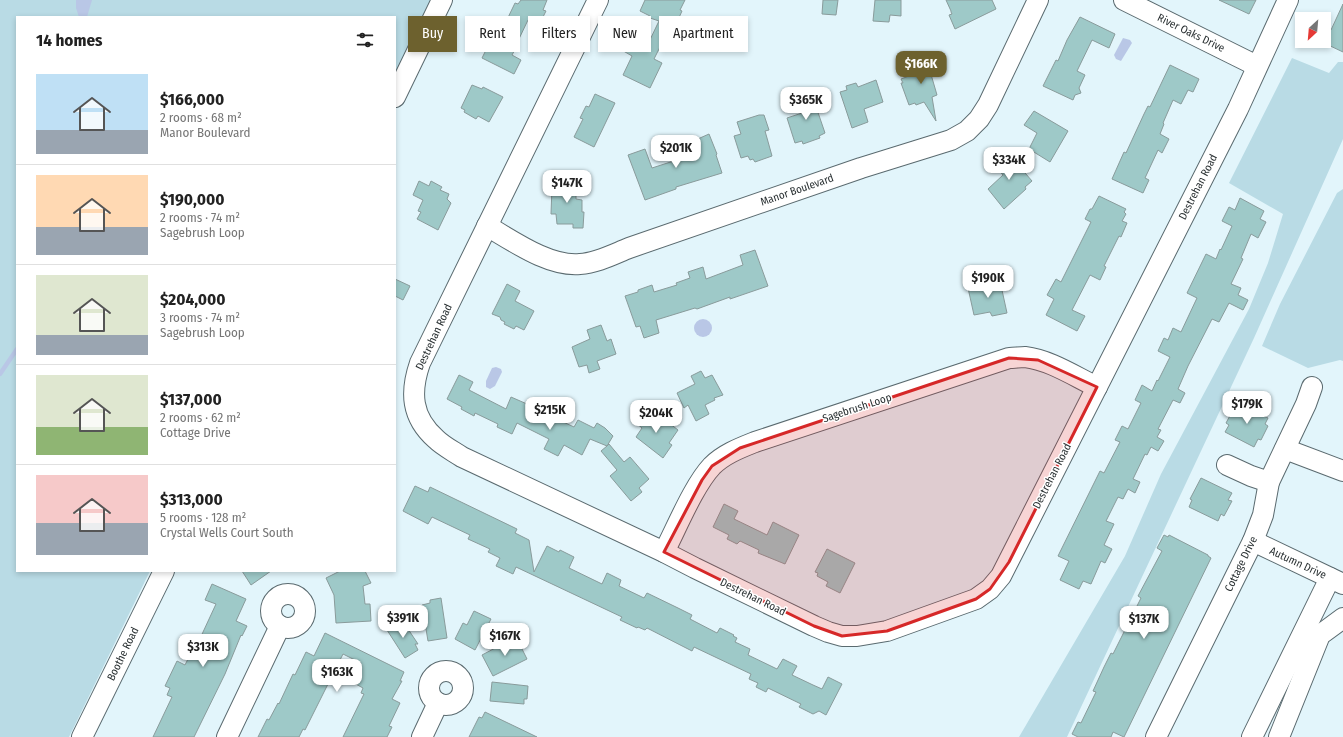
<!DOCTYPE html>
<html lang="en">
<head>
<meta charset="utf-8">
<style>
  :root { --surface:#fff; --page:#f2f2f2; --text:#222; --muted:#767676; --line:#e0e0e0; --accent:#6d612e }
  body { margin:0; font-family:"Fira Sans Condensed",sans-serif; background:var(--page); color:var(--text); height:100vh; display:flex; flex-direction:column; font-size:15px; white-space:nowrap }
  * { box-sizing:border-box; margin:0 }
  p { font-size:13px; color:var(--muted) }
  .icon { flex:none; width:22px; height:22px; fill:none; stroke:currentColor; stroke-width:2; stroke-linecap:round; stroke-linejoin:round }
  .map { position:relative; flex:1; overflow:hidden }
  .side { position:absolute; left:16px; top:16px; width:380px; height:556px; display:flex; flex-direction:column; background:var(--surface); border-radius:0px; box-shadow:0 2px 6px #0003 }
  .side>* { flex:none }
  .guide { position:absolute; left:408px; top:16px; width:380px; height:36px; display:flex; gap:8px }
  .needle { width:26px; rotate:206deg }
  .buttons { position:absolute; left:1295px; top:12px; display:grid; gap:8px }
  .buttons a { display:grid; place-items:center; width:36px; height:36px; border-radius:0px; background:var(--surface); box-shadow:0 2px 6px #0003; font-size:20px }
  .price { position:absolute; translate:-50% -34px; padding:0 9px; border-radius:8px; background:#fff; color:#222; font-size:13px; line-height:26px; filter:drop-shadow(0 1px 2px #0008) }
  .price::after { content:''; position:absolute; left:50%; top:24px; width:12px; height:9px; margin-left:-6px; background:inherit; clip-path:polygon(0 0,100% 0,50% 100%) }
  .price.active { background:var(--accent); color:#fff }
  ul { padding:0; list-style:none }
  li { display:flex; align-items:center; gap:12px; height:100px; padding:0 20px }
  li+li { border-top:1px solid var(--line) }
  li span { display:grid; place-items:center; flex:none; width:112px; height:80px; border-radius:0px; color:#555 }
  li>.icon { margin-inline-start:auto }
  span .icon { width:48px; height:48px; fill:#fffc; stroke-width:1 }
  li b { font-size:17px }
  h2 { display:flex; justify-content:space-between; align-items:center; height:48px; padding:0 20px; font-size:17px }
  .tag { padding:0 14px; border-radius:0px; background:var(--surface); box-shadow:0 2px 6px #0003; font-size:14px; line-height:36px }
  .tag.active { background:var(--accent); color:#fff }
  .map>svg:first-child { display:block }
  .green { fill:#b9dbe5 }
  .water { fill:#b9c7e6 }
  .lines { fill:none; stroke-linecap:round; stroke-linejoin:round }
  .stream { stroke:#b9c7e6; stroke-width:4.5 }
  .building { fill:#9ec9c8; stroke:#899b9b }
  .minor-casing { stroke:#5a6a6f; stroke-width:22 }
  .minor { stroke:#fff; stroke-width:20 }
  .marked { fill:#d62828; fill-opacity:0.2; stroke:#d62828; stroke-width:3; stroke-linejoin:round }
  .labels { text-anchor:middle; dominant-baseline:central; stroke-width:3; stroke-linejoin:round; paint-order:stroke }
  .street-label { font-size:11px; fill:#293032; stroke:#fff }
</style>
</head>
<body>
<div class="map">
<svg width="1343" height="737" viewBox="0 0 1343 737">
  <rect width="100%" height="100%" fill="#e2f5fb"/>
  <!-- green -->
  <g class="green">
    <polygon points="0,0 431,0 395,73 395,17 17,17 17,571 150,571 69,737 0,737"/>
    <polygon points="1292,58 1329,73 1338,62 1343,62 1343,139 1254,338 1067,737 1019,737 1125,556 1161,474 1249,309 1268,263 1283,214 1229,183"/>
    <polygon points="1343,189 1343,361 1340,360 1308,368 1262,346 1280,304 1337,193"/>
  </g>
  <!-- water -->
  <g class="water">
    <polygon points="76,0 92,0 87,17 79,17 76,8"/>
    <polygon points="1123,38 1130,40 1132,43 1121,61 1116,59 1114,55"/>
    <circle cx="703" cy="328" r="9"/>
    <polygon points="496,367 501,369 502,372 495,386 490,389 486,387 486,381 492,368"/>
  </g>
  <g class="lines">
    <!-- stream -->
    <polyline class="stream" points="0,374 17,349"/>
  </g>
  <!-- building -->
  <g class="building">
    <polygon points="521,0 547,0 543,10 546,11 539,25 528,20 517,43 518,44 512,55 521,60 514,74 482,58 486,50 484,41 469,34 475,21 495,30 497,25 503,28 515,3 518,4"/>
    <polygon points="645,0 685,0 680,10 682,11 668,42 663,41 654,59 662,63 650,88 623,75 632,56 620,49 627,36 647,46 659,21 650,18 650,16 640,11"/>
    <polygon points="823,0 838,0 836,15 822,14"/>
    <polygon points="875,0 901,0 901,16 890,15 889,22 873,21"/>
    <polygon points="946,0 992,0 996,9 955,29 949,15 952,14 951,12 951,11"/>
    <polygon points="1219,0 1256,0 1249,14"/>
    <polygon points="1343,4 1343,52 1324,43 1324,26 1331,30"/>
    <polygon points="1080,17 1115,34 1109,48 1092,40 1077,71 1085,75 1079,88 1081,93 1075,95 1073,100 1043,86 1056,60 1058,61 1067,40"/>
    <polygon points="929,56 933,70 930,71 937,95 932,97 936,121 924,102 916,105 915,103 909,105 901,83 903,83 901,79 917,73 913,60"/>
    <polygon points="1170,65 1199,79 1193,92 1188,90 1181,104 1173,100 1163,123 1164,124 1160,134 1169,139 1162,153 1158,150 1145,178 1149,180 1143,193 1112,179 1124,152 1126,153 1144,114 1148,106 1150,107"/>
    <polygon points="876,80 883,102 864,109 868,122 852,128 840,92 847,90 846,86 856,83 858,87"/>
    <polygon points="472,85 482,89 483,87 503,97 489,122 478,116 476,119 464,112 465,110 461,108"/>
    <polygon points="811,92 825,133 819,136 820,138 803,144 802,141 795,143 787,118 802,113 797,97"/>
    <polygon points="595,94 615,103 594,147 574,137 583,119 580,118 586,106 589,107"/>
    <polygon points="1034,111 1068,131 1050,162 1029,149 1037,133 1024,125"/>
    <polygon points="759,115 764,115 769,130 765,131 767,138 772,156 755,162 753,159 750,160 748,156 741,158 734,136 741,134 737,122"/>
    <polygon points="709,134 717,154 716,155 722,173 676,187 676,189 645,200 628,155 645,149 652,168 683,158 682,157 694,152 691,142"/>
    <polygon points="1007,152 1032,181 1025,187 1026,189 1004,209 988,189 1003,175 993,163"/>
    <polygon points="557,178 576,179 576,199 582,200 582,212 584,212 583,228 573,228 573,224 557,224 556,214 551,214 552,187 557,187"/>
    <polygon points="419,181 429,186 431,181 442,187 440,190 449,194 447,199 451,203 438,230 417,219 421,212 418,211 423,200 413,195"/>
    <polygon points="1099,196 1126,209 1124,212 1126,214 1122,221 1127,223 1121,237 1119,236 1104,266 1106,267 1100,280 1090,275 1072,310 1085,316 1077,331 1046,315 1054,299 1047,295 1056,279 1061,282 1091,222 1085,219 1090,209 1092,209"/>
    <polygon points="1240,198 1264,211 1260,219 1266,222 1258,238 1251,234 1241,258 1243,259 1231,284 1241,288 1238,295 1248,300 1243,310 1229,303 1219,322 1212,319 1188,366 1178,389 1185,393 1180,403 1173,400 1158,429 1161,430 1157,437 1164,441 1158,451 1151,447 1147,455 1145,454 1133,479 1140,482 1135,493 1128,489 1123,499 1118,497 1106,521 1114,524 1104,545 1112,549 1105,563 1101,561 1091,584 1083,581 1079,589 1060,580 1069,561 1058,556 1100,471 1104,473 1120,442 1115,440 1122,426 1128,429 1141,403 1135,400 1142,385 1152,391 1157,380 1158,381 1170,357 1158,351 1164,338 1168,340 1173,328 1181,332 1197,298 1187,293 1206,254 1216,259 1220,249 1221,250 1232,226 1222,221 1229,207 1235,210"/>
    <polygon points="755,250 768,286 730,299 730,297 697,309 695,308 656,320 659,333 644,338 640,326 636,327 625,296 638,292 638,290 652,285 654,292 677,285 676,283 690,278 688,272 703,267 706,279 743,265 740,255"/>
    <polygon points="395,279 410,286 403,300 395,296"/>
    <polygon points="1000,281 1007,313 992,316 990,312 974,315 968,288"/>
    <polygon points="507,284 520,291 515,301 534,311 524,330 516,326 514,329 504,324 505,322 501,320 500,317 492,314"/>
    <polygon points="601,325 607,341 611,339 616,354 597,361 600,369 589,373 587,365 579,367 572,347 590,339 587,330"/>
    <polygon points="701,371 705,378 712,375 723,395 714,398 715,400 705,405 709,414 696,421 688,405 684,408 677,393 695,384 691,376"/>
    <polygon points="459,375 473,382 469,390 506,409 511,397 527,404 529,399 550,411 548,415 574,427 578,420 594,428 597,423 605,428 613,436 607,446 609,444 624,462 630,457 649,479 639,488 642,492 631,501 610,476 617,470 601,451 607,446 590,439 582,455 564,445 558,456 544,449 549,439 517,423 512,434 497,427 498,424 475,413 474,416 461,409 462,407 447,399"/>
    <polygon points="1239,404 1268,418 1265,424 1268,426 1261,440 1258,439 1254,447 1225,432 1229,425 1226,423 1233,410 1236,411"/>
    <polygon points="655,412 678,430 669,443 672,445 663,458 636,437 642,428 636,423 642,415 649,420"/>
    <polygon points="1201,478 1232,493 1228,500 1232,501 1224,516 1221,514 1218,521 1189,507 1192,500 1190,499"/>
    <polygon points="415,486 428,492 430,487 517,529 515,533 529,540 534,572 547,546 559,552 560,550 574,557 569,568 602,584 607,573 621,580 619,586 644,598 647,593 678,608 692,615 690,619 717,633 720,628 734,635 733,636 737,638 735,642 750,649 748,655 777,669 783,659 797,666 792,675 813,685 822,689 828,677 842,684 826,715 819,711 813,714 799,707 801,704 768,688 766,692 756,687 758,683 749,679 751,674 694,647 692,651 647,628 645,630 638,627 637,628 620,620 622,617 516,567 513,574 496,566 500,558 488,552 490,549 468,539 470,535 432,517 428,524 403,511"/>
    <polygon points="724,504 738,511 734,519 767,535 773,522 799,535 785,564 758,553 759,550 740,541 737,544 727,539 729,535 713,527"/>
    <polygon points="1164,535 1168,537 1169,535 1208,555 1208,556 1211,558 1124,737 1113,732 1111,737 1078,737 1072,734 1078,722 1081,723 1096,692 1093,691 1104,667 1111,653 1113,654 1141,598 1138,596 1162,551 1157,548"/>
    <polygon points="827,549 855,563 840,593 826,586 828,582 817,576 818,573 815,572"/>
    <polygon points="242,571 271,571 251,585"/>
    <polygon points="340,571 365,571 371,583 363,586 365,604 370,604 371,621 336,623 334,595 326,578"/>
    <polygon points="212,584 246,599 236,621 247,626 242,636 241,635 225,674 194,737 153,737 172,697 167,695 170,688 165,686 177,661 185,665 189,657 191,658 216,604 205,600"/>
    <polygon points="441,598 447,638 428,641 422,605 430,603 430,600"/>
    <polygon points="474,611 491,619 475,650 455,639 463,623 467,625"/>
    <polygon points="402,620 418,644 415,644 418,650 405,658 387,630"/>
    <polygon points="325,633 404,672 400,681 402,681 392,699 400,703 389,726 392,727 387,737 343,737 364,694 361,693 363,688 352,682 361,663 343,654 305,730 303,729 299,737 258,737 267,719 269,720 278,703 279,704 293,674 295,675 306,652 314,656"/>
    <polygon points="516,637 527,659 493,676 482,655"/>
    <polygon points="492,682 528,686 527,699 524,699 524,704 490,701"/>
    <polygon points="485,712 537,737 469,737 479,717 482,718"/>
  </g>
  <g class="lines">
    <!-- minor casing -->
    <g class="minor-casing">
      <g id="minor">
        <path d="M 598,0 L 420,363 C 410,392 411,417 436,439 C 443,446 453,451 462,457 L 664,552 L 695,568 L 814,626 L 828,632 L 842,636 L 857,636 L 887,631 L 976,599 L 990,589 L 1001,576 L 1238,109 L 1288,0"/>
        <polyline points="1124,0 1257,66"/>
        <polyline points="395,97 442,0"/>
        <path d="M 487,226 C 513,241 549,267 580,264 C 597,263 614,254 629,248 L 861,168 L 951,140 L 967,131 L 979,119 L 988,105 L 1038,0"/>
        <polyline points="1285,449 1343,471"/>
        <polyline points="1227,465 1251,476 1269,482"/>
        <polyline points="1253,541 1343,584"/>
        <path d="M 664,552 C 677,527 694,485 712,466 C 724,454 740,448 755,442 L 1009,358 C 1014,358 1020,357 1025,357 C 1050,360 1074,376 1097,387"/>
        <circle cx="288" cy="611" r="17"/>
        <circle cx="446" cy="688" r="17"/>
        <polyline points="82,737 164,571"/>
        <polyline points="227,737 280,626"/>
        <polyline points="422,737 438,703"/>
        <polyline points="1156,737 1253,541 1263,515 1269,482 1306,404 1312,387"/>
        <polyline points="1252,737 1330,578"/>
        <polyline points="1279,737 1320,635 1343,618"/>
      </g>
    </g>
    <!-- minor -->
    <use href="#minor" class="minor"/>
  </g>
  <!-- marked area -->
  <path class="marked" d="M 1009,358 L 1038,360 L 1097,387 L 1009,562 L 990,589 L 976,599 L 887,631 L 842,636 L 814,626 L 664,552 L 702,480 L 712,466 L 740,448 Z"/>
  <g class="labels">
    <!-- street labels -->
    <g class="street-label">
      <text transform="translate(1191 33) rotate(26)">River Oaks Drive</text>
      <text transform="translate(1198 187) rotate(-63)">Destrehan Road</text>
      <text transform="translate(797 190) rotate(-19)">Manor Boulevard</text>
      <text transform="translate(434 337) rotate(-65)">Destrehan Road</text>
      <text transform="translate(857 408) rotate(-18)">Sagebrush Loop</text>
      <text transform="translate(1052 476) rotate(-63)">Destrehan Road</text>
      <text transform="translate(1298 563) rotate(25)">Autumn Drive</text>
      <text transform="translate(1241 564) rotate(-64)">Cottage Drive</text>
      <text transform="translate(753 597) rotate(26)">Destrehan Road</text>
      <text transform="translate(123 654) rotate(-64)">Boothe Road</text>
    </g>
  </g>
</svg>
<div class="buttons">
<a><svg class="needle" viewBox="-14 -14 28 28"><path d="M0-13l5 13h-10z" fill="#e53935"/><path d="M0 13l5-13h-10z" fill="#767676"/></svg></a>
</div>
<b class="price active" style="left:921px;top:85px">$166K</b>
<b class="price" style="left:806px;top:121px">$365K</b>
<b class="price" style="left:676px;top:169px">$201K</b>
<b class="price" style="left:1009px;top:181px">$334K</b>
<b class="price" style="left:567px;top:204px">$147K</b>
<b class="price" style="left:988px;top:299px">$190K</b>
<b class="price" style="left:1247px;top:425px">$179K</b>
<b class="price" style="left:550px;top:431px">$215K</b>
<b class="price" style="left:656px;top:434px">$204K</b>
<b class="price" style="left:403px;top:639px">$391K</b>
<b class="price" style="left:1144px;top:640px">$137K</b>
<b class="price" style="left:505px;top:657px">$167K</b>
<b class="price" style="left:203px;top:668px">$313K</b>
<b class="price" style="left:337px;top:693px">$163K</b>
<div class="guide">
<a class="tag active">Buy</a>
<a class="tag">Rent</a>
<a class="tag">Filters</a>
<a class="tag">New</a>
<a class="tag">Apartment</a>
</div>
<section class="side">
<h2>14 homes<svg class="icon" aria-label="filters" viewBox="0 0 24 24"><path d="M4 7h16M4 17h16"/><circle cx="9" cy="7" r="2"/><circle cx="15" cy="17" r="2"/></svg></h2>
<ul>
<li><span style="background:linear-gradient(#bfe0f5 70%,#9aa5b1 0)"><svg class="icon" aria-label="home" viewBox="0 0 24 24"><path d="M3 11l9-7 9 7M6 9v11h12V9"/></svg></span><div><b>$166,000</b><p>2 rooms · 68 m²</p><p>Manor Boulevard</p></div></li>
<li><span style="background:linear-gradient(#ffd9b3 65%,#9aa5b1 0)"><svg class="icon" aria-label="home" viewBox="0 0 24 24"><path d="M3 11l9-7 9 7M6 9v11h12V9"/></svg></span><div><b>$190,000</b><p>2 rooms · 74 m²</p><p>Sagebrush Loop</p></div></li>
<li><span style="background:linear-gradient(#dfe7d0 75%,#9aa5b1 0)"><svg class="icon" aria-label="home" viewBox="0 0 24 24"><path d="M3 11l9-7 9 7M6 9v11h12V9"/></svg></span><div><b>$204,000</b><p>3 rooms · 74 m²</p><p>Sagebrush Loop</p></div></li>
<li><span style="background:linear-gradient(#dfe7d0 65%,#8fb573 0)"><svg class="icon" aria-label="home" viewBox="0 0 24 24"><path d="M3 11l9-7 9 7M6 9v11h12V9"/></svg></span><div><b>$137,000</b><p>2 rooms · 62 m²</p><p>Cottage Drive</p></div></li>
<li><span style="background:linear-gradient(#f6c9c9 60%,#9aa5b1 0)"><svg class="icon" aria-label="home" viewBox="0 0 24 24"><path d="M3 11l9-7 9 7M6 9v11h12V9"/></svg></span><div><b>$313,000</b><p>5 rooms · 128 m²</p><p>Crystal Wells Court South</p></div></li>
</ul>
</section>
</div>
</body>
</html>
